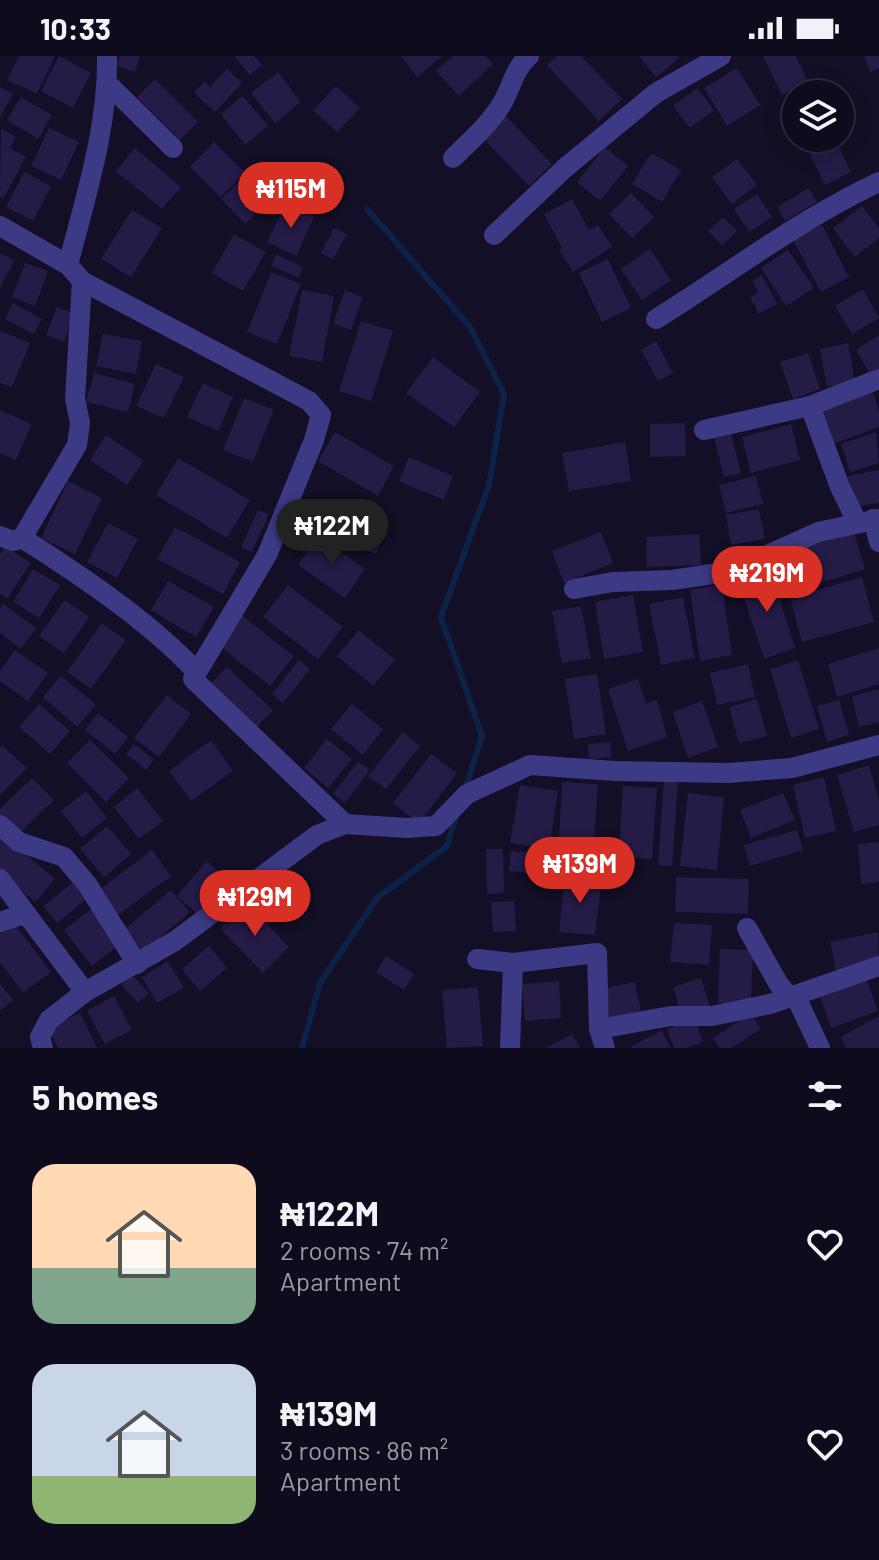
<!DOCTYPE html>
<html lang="en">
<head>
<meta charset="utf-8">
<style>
  :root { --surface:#0e0b1c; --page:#171425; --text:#f1f3f6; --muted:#9b9ba3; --line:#2e2b3b; --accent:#d93025 }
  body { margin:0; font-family:Barlow,sans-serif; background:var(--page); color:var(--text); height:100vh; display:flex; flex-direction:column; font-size:30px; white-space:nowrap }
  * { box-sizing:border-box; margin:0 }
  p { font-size:26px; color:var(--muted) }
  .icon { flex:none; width:44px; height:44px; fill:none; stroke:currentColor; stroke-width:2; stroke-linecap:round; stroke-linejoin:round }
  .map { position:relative; height:992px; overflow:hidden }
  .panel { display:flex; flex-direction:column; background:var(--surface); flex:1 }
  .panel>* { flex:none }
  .fabs { position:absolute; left:782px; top:24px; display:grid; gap:16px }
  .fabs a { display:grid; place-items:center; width:72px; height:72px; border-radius:50%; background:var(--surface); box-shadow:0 4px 20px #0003,0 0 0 2px var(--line); font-size:40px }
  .price { position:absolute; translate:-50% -68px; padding:0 18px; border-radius:28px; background:var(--accent); color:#fff; font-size:26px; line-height:52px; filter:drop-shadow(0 2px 4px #0008) }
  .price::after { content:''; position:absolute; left:50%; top:48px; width:24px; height:18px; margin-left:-12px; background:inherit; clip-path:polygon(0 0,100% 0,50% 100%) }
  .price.on { background:#222; color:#fff }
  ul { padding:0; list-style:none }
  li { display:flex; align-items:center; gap:24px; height:200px; padding:0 32px }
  li span { display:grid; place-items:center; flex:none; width:224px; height:160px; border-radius:24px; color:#555 }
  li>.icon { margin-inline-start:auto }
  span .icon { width:96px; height:96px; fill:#fffc; stroke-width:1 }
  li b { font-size:34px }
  h2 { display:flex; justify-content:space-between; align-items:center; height:96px; padding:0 32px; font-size:34px }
  .status { display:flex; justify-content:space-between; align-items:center; height:56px; padding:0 40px; background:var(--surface); direction:ltr }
  .status svg { height:22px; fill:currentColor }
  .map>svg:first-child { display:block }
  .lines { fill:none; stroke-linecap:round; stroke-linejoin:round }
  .stream { stroke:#0c2248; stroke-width:6 }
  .building { fill:#241b47 }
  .street { stroke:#3d3a85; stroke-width:20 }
</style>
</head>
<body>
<div class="status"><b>10:33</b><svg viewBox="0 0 49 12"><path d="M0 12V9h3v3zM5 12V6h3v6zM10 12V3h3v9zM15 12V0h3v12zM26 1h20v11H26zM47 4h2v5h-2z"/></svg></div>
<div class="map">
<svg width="879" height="992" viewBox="0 0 879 992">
  <rect width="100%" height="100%" fill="#130f26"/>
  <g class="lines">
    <!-- stream -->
    <g class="stream">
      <polyline points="367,153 470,271 504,338 489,429 441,561 482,680 466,731"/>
      <polyline points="302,992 320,927 377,842 447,790 457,757"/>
    </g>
  </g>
  <!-- building -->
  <g class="building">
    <polygon points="19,0 55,0 37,38 7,24"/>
    <polygon points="59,0 91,17 73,52 41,35"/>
    <polygon points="120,0 140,0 135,16 117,10"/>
    <polygon points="234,0 254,0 262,9 250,19"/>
    <polygon points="401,0 442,0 417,21"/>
    <polygon points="453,0 485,0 493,8 459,40 436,15"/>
    <polygon points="557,0 581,0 622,43 599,65 547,9"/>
    <polygon points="639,0 677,0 679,2 656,21"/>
    <polygon points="763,0 796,0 808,26 782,39"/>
    <polygon points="864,0 879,0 879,12 870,16"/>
    <polygon points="737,12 760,49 727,70 704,32"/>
    <polygon points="227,13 242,27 215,56 194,37 204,25 210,31"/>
    <polygon points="278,16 301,46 275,67 251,37"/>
    <polygon points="155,23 198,66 180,84 137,41"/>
    <polygon points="336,30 360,52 337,76 313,54"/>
    <polygon points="0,31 13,38 0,61"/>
    <polygon points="697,32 714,54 690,72 673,50"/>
    <polygon points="243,40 268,70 245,89 221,58"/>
    <polygon points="21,41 52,59 38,83 7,64"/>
    <polygon points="503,57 552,108 529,130 480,79"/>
    <polygon points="49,72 79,86 61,124 31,110"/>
    <polygon points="1,73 16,81 10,92 26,101 3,143 0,141"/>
    <polygon points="802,82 834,82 851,116 825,129"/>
    <polygon points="214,86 245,117 220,141 190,111"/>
    <polygon points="605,91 628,110 600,145 577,126"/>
    <polygon points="135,92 181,131 162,153 116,115"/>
    <polygon points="651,97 681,114 662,146 632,128"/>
    <polygon points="737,103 757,129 732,148 712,121"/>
    <polygon points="24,116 51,130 33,165 6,151"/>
    <polygon points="242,123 266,148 245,168 221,143"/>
    <polygon points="809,132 817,146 785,165 777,151"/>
    <polygon points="631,137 654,161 632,182 609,158"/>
    <polygon points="757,138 772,161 749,176 734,153"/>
    <polygon points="572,143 589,174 598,169 612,191 573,216 559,193 562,192 544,158"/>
    <polygon points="286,148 314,161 296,200 267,186"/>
    <polygon points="862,150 879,172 879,182 855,201 833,172"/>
    <polygon points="132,154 162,172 131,221 101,203"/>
    <polygon points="723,161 737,175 722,189 708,175"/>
    <polygon points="822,169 849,221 821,236 793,184"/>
    <polygon points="334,172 347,178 333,203 321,197"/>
    <polygon points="234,178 266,196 243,235 212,217"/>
    <polygon points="650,193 671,224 642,244 621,213"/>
    <polygon points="788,194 814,232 786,250 761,212"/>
    <polygon points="0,197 14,205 0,232"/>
    <polygon points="276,198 303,211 298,222 271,209"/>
    <polygon points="608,203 631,252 602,266 579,217"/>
    <polygon points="25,207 48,215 35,250 12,241"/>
    <polygon points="271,216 301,228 277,288 247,276"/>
    <polygon points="762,219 777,248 759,258 750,241 758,236 752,225"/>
    <polygon points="863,233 879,262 852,278 835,250"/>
    <polygon points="302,234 334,240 322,306 289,300"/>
    <polygon points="345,234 363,241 351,274 333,268"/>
    <polygon points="13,247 42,263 34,278 5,263"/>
    <polygon points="57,251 75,258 64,286 46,279"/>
    <polygon points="361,265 393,275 371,345 339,335"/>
    <polygon points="0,275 30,287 12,331 0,327"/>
    <polygon points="103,278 142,285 136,318 96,310"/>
    <polygon points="879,279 879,317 872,321 856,294"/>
    <polygon points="656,285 673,317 658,325 641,294"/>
    <polygon points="848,287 855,326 827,331 820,293"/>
    <polygon points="808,297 820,333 793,343 780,306"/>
    <polygon points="433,301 480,336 454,371 406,337"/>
    <polygon points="156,308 184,321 164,362 136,350"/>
    <polygon points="94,317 135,328 128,356 86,346"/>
    <polygon points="203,327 233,341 218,375 187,361"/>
    <polygon points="872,335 879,355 879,371 833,388 821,354"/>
    <polygon points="244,342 274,354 253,406 223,394"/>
    <polygon points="0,354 32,368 16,404 0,397"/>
    <polygon points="685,367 686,400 650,401 650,368"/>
    <polygon points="791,368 800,404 751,417 742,381"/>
    <polygon points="730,373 741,417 724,421 713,377"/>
    <polygon points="335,376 394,410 378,440 318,405"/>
    <polygon points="876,376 879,407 850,416 841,388"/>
    <polygon points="106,379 144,405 127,429 90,404"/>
    <polygon points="625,386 631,425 569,435 562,397"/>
    <polygon points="409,401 453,420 444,444 399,425"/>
    <polygon points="178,402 250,444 227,482 156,439"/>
    <polygon points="879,414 879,447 853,451 848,420"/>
    <polygon points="756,420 763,448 726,457 719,429"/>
    <polygon points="68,425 102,442 75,498 41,482"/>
    <polygon points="759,453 765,483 731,489 726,459"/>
    <polygon points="258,454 269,458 252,496 241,491"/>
    <polygon points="372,456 389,462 376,498 360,493"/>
    <polygon points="108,467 138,483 117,522 87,506"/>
    <polygon points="175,471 240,506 223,538 157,503"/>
    <polygon points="853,473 865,513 791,536 779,495"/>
    <polygon points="601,476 613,507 564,527 552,495"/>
    <polygon points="699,478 701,509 647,511 646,481"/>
    <polygon points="318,480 365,513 345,542 298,509"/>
    <polygon points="5,490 31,507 7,543 0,538 0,498"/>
    <polygon points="33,513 60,529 39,562 13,546"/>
    <polygon points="770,513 795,592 764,603 738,523"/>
    <polygon points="862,521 874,566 802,586 790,542"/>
    <polygon points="168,525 214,551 196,581 151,554"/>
    <polygon points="288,529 343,571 318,603 263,561"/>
    <polygon points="722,529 732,599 700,605 690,534"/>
    <polygon points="633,539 643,596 604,603 595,546"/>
    <polygon points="683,541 695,602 661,609 649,548"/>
    <polygon points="65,544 89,561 64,597 39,580"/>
    <polygon points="3,548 36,572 21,593 0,577 0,553"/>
    <polygon points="581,550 591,602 562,607 552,555"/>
    <polygon points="240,558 294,600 270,630 217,588"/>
    <polygon points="102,567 126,584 91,633 67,616"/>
    <polygon points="359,574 395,604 373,630 337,600"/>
    <polygon points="879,592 879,628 837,641 828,608"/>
    <polygon points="15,594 48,617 28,645 0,625 0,615"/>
    <polygon points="299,604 310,613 283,647 272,638"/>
    <polygon points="798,604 819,673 791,682 770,613"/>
    <polygon points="748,608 755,641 717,649 710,617"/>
    <polygon points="227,611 273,654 252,676 206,633"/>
    <polygon points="597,618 606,678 574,683 565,623"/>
    <polygon points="61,620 96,649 77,671 43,641"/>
    <polygon points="638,623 646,647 657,644 667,681 628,695 608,633"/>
    <polygon points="879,633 879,666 859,671 852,640"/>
    <polygon points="167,639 191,658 159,701 134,682"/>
    <polygon points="757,643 767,680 739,687 729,651"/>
    <polygon points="839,644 849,679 827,686 817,650"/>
    <polygon points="702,645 718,691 688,702 673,656"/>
    <polygon points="39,648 70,675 50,698 19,671"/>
    <polygon points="352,648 383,673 363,699 331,673"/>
    <polygon points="98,657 128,681 115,698 85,674"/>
    <polygon points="403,676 420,690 386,733 368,720"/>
    <polygon points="327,683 352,703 328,732 304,712"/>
    <polygon points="90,684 129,722 106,746 67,707"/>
    <polygon points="211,684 233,715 191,745 169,715"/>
    <polygon points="610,686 611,701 589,703 588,688"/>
    <polygon points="134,688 154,704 146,714 126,698"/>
    <polygon points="2,689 27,712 0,739 0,691"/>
    <polygon points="431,698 457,717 419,767 393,747"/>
    <polygon points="358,706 370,714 345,747 333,738"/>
    <polygon points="869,709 879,744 879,769 854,776 837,719"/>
    <polygon points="824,721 836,775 805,782 793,729"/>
    <polygon points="32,722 54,744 18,778 0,759 0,753"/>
    <polygon points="664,724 678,725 672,810 658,809"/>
    <polygon points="562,726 598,728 594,786 559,784"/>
    <polygon points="520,729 558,735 549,793 510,787"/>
    <polygon points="623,730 657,732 652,803 619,801"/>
    <polygon points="137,732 163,765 139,783 114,751"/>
    <polygon points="86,735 107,762 82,782 61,755"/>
    <polygon points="688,737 724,741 717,814 680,810"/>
    <polygon points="783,737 795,764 751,782 740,754"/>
    <polygon points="107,770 131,798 104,821 80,793"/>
    <polygon points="797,774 803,794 750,810 744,789"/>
    <polygon points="0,777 55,823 35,846 0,816"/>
    <polygon points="879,786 879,826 861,828 858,788"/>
    <polygon points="486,793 503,793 504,837 487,838"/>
    <polygon points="152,794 171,820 118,859 99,834"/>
    <polygon points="511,795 554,799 552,819 509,815"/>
    <polygon points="207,805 228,824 198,858 177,840"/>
    <polygon points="565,819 602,822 595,879 559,876"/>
    <polygon points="676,821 749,823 748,858 675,856"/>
    <polygon points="77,823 90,840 57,867 43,850"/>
    <polygon points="171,834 190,856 143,896 124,874"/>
    <polygon points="514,845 516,875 493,876 491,846"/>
    <polygon points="246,847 289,891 263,917 220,872"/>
    <polygon points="91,853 119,889 92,910 64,874"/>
    <polygon points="13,866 51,916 23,937 0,906 0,876"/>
    <polygon points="674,867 712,869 709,909 670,906"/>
    <polygon points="878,876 879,906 836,915 830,886"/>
    <polygon points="209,890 227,912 200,935 182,913"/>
    <polygon points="720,893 753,894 751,948 718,947"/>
    <polygon points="386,900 414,918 404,934 376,916"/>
    <polygon points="168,905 184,932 157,947 142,921"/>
    <polygon points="132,919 149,937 138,947 121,929"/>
    <polygon points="701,922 710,951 682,960 673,931"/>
    <polygon points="866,923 878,955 831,972 820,940"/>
    <polygon points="559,925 561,962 525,965 522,928"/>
    <polygon points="635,926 641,956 610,962 604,932"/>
    <polygon points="0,928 13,944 0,955"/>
    <polygon points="478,931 483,990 447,992 442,934"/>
    <polygon points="114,940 132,974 105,988 87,955"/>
    <polygon points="80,957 97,992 58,992 48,972"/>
    <polygon points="751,957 761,973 731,992 720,992 713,982"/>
    <polygon points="879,960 879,992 846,992 841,981"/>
    <polygon points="695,963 703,986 687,992 674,992 667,973"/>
    <polygon points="661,974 671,992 629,992"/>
    <polygon points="572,978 580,992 545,992"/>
  </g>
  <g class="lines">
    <!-- street -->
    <g class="street">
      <polyline points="107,27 173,92"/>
      <path d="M 453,102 C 470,85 488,70 501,49 C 512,32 513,14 529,0"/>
      <polyline points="0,170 68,209 82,225 309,345 321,359 314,384 267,499 193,623 345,768"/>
      <polyline points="494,179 566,111 656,37 721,0"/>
      <path d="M 68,209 C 86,139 108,72 107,0"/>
      <path d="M 656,263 C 730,217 800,163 879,126"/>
      <polyline points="810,350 840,431 857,466"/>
      <polyline points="704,374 810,350 879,323"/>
      <polyline points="873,463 879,486"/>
      <polyline points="0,480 13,485 22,482 77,389 80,367 75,343 82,225"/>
      <path d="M 22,482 C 83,521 146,563 196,615"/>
      <polyline points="574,533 613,526 672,524 732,515 818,476 879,463"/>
      <polyline points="0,769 19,786 64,801 87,828 137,908"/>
      <polyline points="0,823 85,936"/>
      <polyline points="0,866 24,858"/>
      <polyline points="747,872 778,927 789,941"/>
      <polyline points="477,903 513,907 597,897 599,973 605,992"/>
      <polyline points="795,939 820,992"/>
      <polyline points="599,973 671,960 712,960 770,948 879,910"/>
      <polyline points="43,992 40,981 49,964 85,936 175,885 317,779 345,768 407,772 436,770 467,738 530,709 615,715 728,717 792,712 879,689"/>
      <polyline points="510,992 513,907"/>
    </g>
  </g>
</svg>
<div class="fabs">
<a><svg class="icon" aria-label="layers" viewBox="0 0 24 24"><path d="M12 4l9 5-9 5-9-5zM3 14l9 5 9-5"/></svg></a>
</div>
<b class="price" style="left:291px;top:174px">₦115M</b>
<b class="price on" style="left:332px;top:511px">₦122M</b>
<b class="price" style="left:767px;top:558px">₦219M</b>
<b class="price" style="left:580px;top:849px">₦139M</b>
<b class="price" style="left:255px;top:882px">₦129M</b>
</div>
<section class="panel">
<h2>5 homes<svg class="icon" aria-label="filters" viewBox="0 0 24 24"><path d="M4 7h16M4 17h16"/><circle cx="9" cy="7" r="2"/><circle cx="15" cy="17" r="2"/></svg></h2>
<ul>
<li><span style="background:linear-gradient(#ffd9b3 65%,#7fa58c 0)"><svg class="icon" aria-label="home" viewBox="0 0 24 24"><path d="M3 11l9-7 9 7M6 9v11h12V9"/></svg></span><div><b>₦122M</b><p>2 rooms · 74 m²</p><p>Apartment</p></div><svg class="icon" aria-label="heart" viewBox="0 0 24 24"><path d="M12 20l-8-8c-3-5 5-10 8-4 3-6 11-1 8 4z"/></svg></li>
<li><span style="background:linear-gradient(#c9d6e8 70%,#8fb573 0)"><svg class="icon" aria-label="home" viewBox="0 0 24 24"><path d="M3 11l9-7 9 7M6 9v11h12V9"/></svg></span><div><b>₦139M</b><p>3 rooms · 86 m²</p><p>Apartment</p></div><svg class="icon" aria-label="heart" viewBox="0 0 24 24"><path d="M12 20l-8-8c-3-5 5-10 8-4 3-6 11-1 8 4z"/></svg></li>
</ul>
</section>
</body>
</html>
